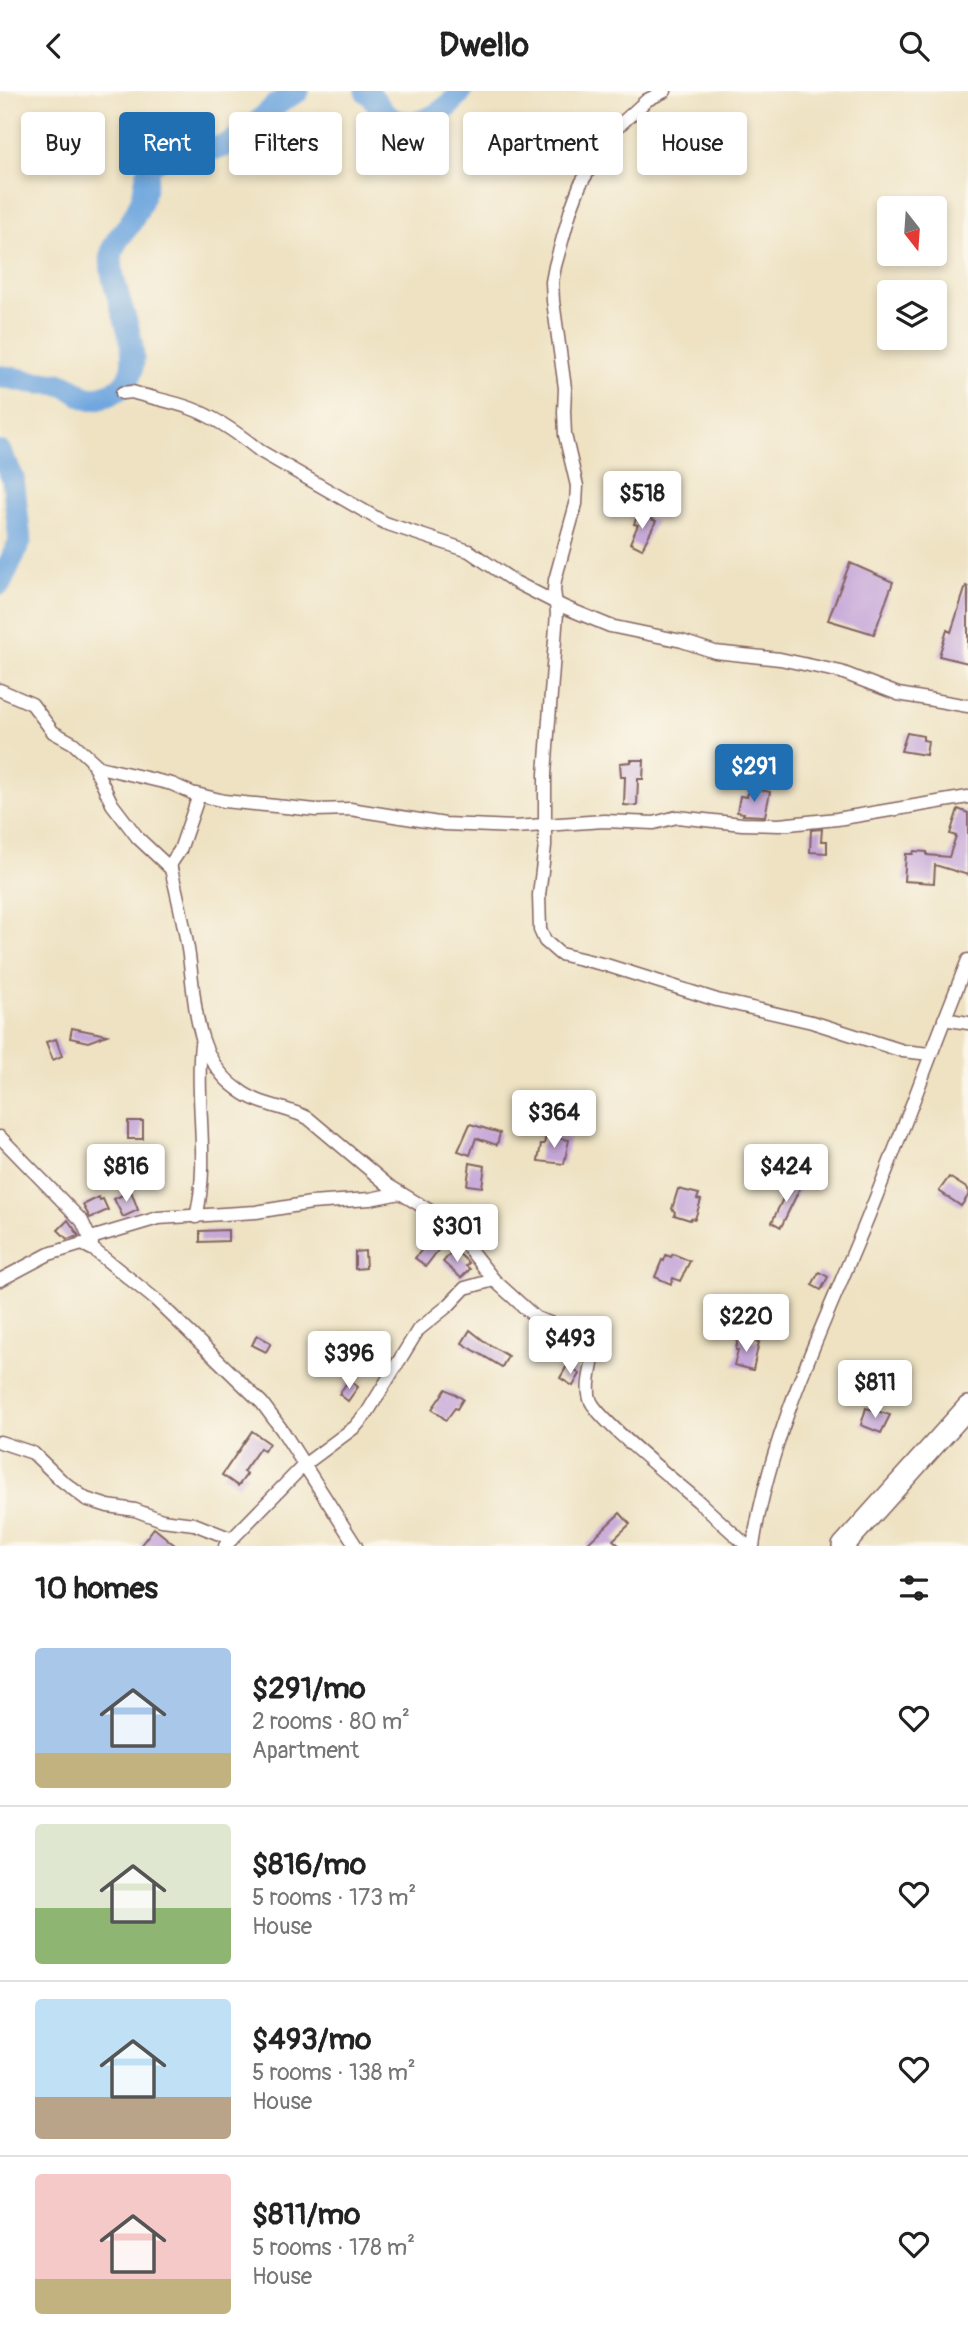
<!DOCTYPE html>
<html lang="en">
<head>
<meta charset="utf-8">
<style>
  :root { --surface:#fff; --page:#f6f6f6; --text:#222; --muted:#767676; --line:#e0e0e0; --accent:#1f6fb2 }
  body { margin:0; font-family:Pangolin,sans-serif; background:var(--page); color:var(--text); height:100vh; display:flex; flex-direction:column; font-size:26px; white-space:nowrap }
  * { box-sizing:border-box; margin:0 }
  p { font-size:23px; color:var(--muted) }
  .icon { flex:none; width:38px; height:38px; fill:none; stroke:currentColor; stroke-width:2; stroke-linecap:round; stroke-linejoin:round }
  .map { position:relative; height:1455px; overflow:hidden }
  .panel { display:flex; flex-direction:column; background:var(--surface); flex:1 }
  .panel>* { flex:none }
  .top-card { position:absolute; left:21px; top:21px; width:928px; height:63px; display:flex; gap:14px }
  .needle { width:46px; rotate:163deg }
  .controls { position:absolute; left:877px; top:105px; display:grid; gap:14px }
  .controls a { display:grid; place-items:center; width:70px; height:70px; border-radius:7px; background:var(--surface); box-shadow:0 4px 10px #0003; font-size:35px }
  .price { position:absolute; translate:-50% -60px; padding:0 16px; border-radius:7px; background:#fff; color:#222; font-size:23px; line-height:46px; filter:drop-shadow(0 2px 4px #0008) }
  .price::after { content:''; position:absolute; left:50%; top:42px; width:21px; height:16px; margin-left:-10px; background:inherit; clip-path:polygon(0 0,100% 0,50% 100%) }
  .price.selected { background:var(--accent); color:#fff }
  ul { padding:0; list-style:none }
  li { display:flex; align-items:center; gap:21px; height:175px; padding:0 35px }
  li+li { border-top:2px solid var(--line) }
  li span { display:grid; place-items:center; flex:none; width:196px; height:140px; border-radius:7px; color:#555 }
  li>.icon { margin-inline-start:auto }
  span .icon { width:84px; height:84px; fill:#fffc; stroke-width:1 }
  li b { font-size:30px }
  h2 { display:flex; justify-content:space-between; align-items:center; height:84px; padding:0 35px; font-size:30px }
  .pill { padding:0 24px; border-radius:7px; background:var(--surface); box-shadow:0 4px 10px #0003; font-size:24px; line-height:63px }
  .pill.selected { background:var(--accent); color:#fff }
  header { display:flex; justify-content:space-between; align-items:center; height:91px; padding:0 35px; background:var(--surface); font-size:32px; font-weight:700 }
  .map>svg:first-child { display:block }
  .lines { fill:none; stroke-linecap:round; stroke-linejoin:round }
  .river { stroke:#71a7de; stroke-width:23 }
  .building { fill:#c5a6d8 }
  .street-casing { stroke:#836360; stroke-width:15 }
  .highway-casing { stroke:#836360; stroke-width:24 }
  .street { stroke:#fff; stroke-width:12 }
  .highway { stroke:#fff; stroke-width:21 }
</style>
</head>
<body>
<header><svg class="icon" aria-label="back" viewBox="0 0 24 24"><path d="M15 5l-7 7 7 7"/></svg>Dwello<svg class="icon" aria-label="search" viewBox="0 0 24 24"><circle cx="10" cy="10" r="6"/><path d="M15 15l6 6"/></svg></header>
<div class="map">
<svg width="968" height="1455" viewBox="0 0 968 1455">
  <rect width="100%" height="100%" fill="#fbf7ec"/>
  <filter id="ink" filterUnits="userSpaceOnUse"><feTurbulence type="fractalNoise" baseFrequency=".0143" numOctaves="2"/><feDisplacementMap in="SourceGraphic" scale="14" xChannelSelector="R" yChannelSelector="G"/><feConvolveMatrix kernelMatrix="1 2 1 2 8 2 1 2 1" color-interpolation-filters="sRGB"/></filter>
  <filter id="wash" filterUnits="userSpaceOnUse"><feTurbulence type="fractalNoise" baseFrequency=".00686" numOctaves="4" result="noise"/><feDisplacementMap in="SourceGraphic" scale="28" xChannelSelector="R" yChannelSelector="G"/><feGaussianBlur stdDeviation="1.57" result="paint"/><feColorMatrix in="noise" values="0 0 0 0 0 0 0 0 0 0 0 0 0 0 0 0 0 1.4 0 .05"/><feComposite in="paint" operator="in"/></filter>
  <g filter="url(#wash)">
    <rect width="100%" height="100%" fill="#eee2c2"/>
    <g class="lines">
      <!-- river -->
      <g class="river">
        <path d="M 366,0 C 376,7 379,19 388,25 C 413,44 447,21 461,0"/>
        <path d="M 0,286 C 11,285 21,290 32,291 C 42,293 54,291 64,294 C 76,298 82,310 97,307 C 173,290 103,205 112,161 C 115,149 122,143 129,134 C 134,126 140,114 143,105 C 146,94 146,84 150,74 C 159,68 169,63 180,60 C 196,56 213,61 228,53 C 255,40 270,13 298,0"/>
        <polyline points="0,361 13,387 20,450 0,493"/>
      </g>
    </g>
    <g id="blocks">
      <!-- building -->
      <g class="building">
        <polygon points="638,423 656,430 642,458 630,452 638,434 634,433"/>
        <polygon points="850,472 893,491 874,543 828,529"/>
        <polygon points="966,495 968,496 968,572 939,565 947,539 951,541"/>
        <polygon points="907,642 923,645 923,649 928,650 926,664 901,660"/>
        <polygon points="631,669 644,669 643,688 638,688 637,715 624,714 625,686 621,686 620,672 631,671"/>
        <polygon points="757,698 770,701 765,725 743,724 744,722 737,721 740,705 747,706 748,701 756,703"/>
        <polygon points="958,718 968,722 968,784 935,774 934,792 904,790 906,763 913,763 914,760 927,761 927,764 949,766 956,745 950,743"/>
        <polygon points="822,738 821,750 827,750 827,762 810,761 811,739"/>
        <polygon points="72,937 107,944 88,951 70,947"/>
        <polygon points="56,948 62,965 53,969 46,951"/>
        <rect x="128" y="1030" width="15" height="18"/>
        <polygon points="470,1033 500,1042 497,1054 476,1047 470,1064 458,1060"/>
        <polygon points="546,1045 569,1049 564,1073 538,1070 541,1053 544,1053"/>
        <polygon points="470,1072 485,1075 482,1096 467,1094"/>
        <polygon points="949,1086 968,1098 968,1105 961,1115 939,1100"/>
        <polygon points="791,1090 801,1095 781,1136 772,1131"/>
        <polygon points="678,1098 699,1103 697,1108 701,1109 695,1128 691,1127 690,1129 674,1124 675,1121 672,1118"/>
        <polygon points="131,1100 138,1119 123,1126 114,1108"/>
        <polygon points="99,1106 100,1109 103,1108 108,1119 90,1127 83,1114"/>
        <polygon points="68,1129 79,1145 67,1148 58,1139"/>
        <polygon points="228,1139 228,1150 200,1151 200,1140"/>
        <polygon points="429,1150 439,1158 426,1175 415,1167"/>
        <polygon points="454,1158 469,1172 466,1175 470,1178 461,1187 443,1171"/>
        <polygon points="365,1160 366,1177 355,1178 355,1161"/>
        <polygon points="673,1163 690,1170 680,1190 673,1187 671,1193 655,1186 662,1169 664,1170 666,1164 671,1166"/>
        <polygon points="819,1181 828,1186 821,1199 812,1194"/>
        <polygon points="470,1239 484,1250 508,1265 502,1276 462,1252"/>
        <polygon points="257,1244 271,1252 266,1261 252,1254"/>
        <polygon points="738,1247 759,1251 753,1279 734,1274 738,1259 736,1259"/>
        <polygon points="567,1275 580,1283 573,1295 560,1287"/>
        <polygon points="349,1289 358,1296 348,1310 339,1303"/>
        <polygon points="446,1298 463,1308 457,1318 455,1317 446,1329 432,1318"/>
        <polygon points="866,1317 890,1324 881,1342 861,1334"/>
        <polygon points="252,1340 269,1352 264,1360 260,1357 243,1381 247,1383 238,1395 222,1384"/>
        <polygon points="620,1422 630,1433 613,1449 620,1455 585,1455"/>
        <polygon points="154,1437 176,1455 140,1455"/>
      </g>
    </g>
  </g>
  <g filter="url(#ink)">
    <use href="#blocks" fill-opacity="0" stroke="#836360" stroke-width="2"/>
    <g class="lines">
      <!-- street casing -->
      <g class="street-casing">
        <g id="street">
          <polyline points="665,0 647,9 612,41 580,94 571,118 555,175 552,191 553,210 565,297 564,321 565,344 577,395 576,413 555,489 554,499 557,522 545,683 545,755 539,804 540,839 545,850 560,863 606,874 717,909 812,931 903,960 930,963"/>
          <path d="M 122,302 L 132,301 C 151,307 171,310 190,317 C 215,326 239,343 260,360 L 385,432 L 469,460 L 515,491 L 564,516 L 610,535 L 682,550 L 715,561 L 780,568 L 841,581 L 898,603 L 968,615"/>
          <polyline points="0,599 32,613 53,641 73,652 99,676 172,693 192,702 224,710 316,719 350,718 445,733 515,736 604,730 654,732 677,726 742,733 779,734 837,728 968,706"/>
          <polyline points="92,671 112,713 138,747 171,778"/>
          <path d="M 199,704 L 180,759 L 170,774 C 177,802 183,829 188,858 C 196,908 192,966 239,999 C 258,1014 286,1016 308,1027 L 389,1095 L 435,1123 L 456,1141 L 494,1189 L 536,1227 L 583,1244 L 590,1249 C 599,1267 584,1288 590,1308 C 596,1328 679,1393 699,1411 C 715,1426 731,1440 747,1455"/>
          <polyline points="944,928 968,932"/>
          <polyline points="0,1046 82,1130 92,1152"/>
          <path d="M 196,1126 C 210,1070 195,1010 201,953"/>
          <polyline points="91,1147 158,1127 256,1121 311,1112 370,1108 400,1102"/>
          <polyline points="0,1189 49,1163 82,1153 94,1159 156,1209 262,1312 282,1339 356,1455"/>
          <polyline points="0,1351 33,1362 61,1389 86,1408 108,1415 135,1419 162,1429 194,1433 232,1448"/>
          <polyline points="225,1455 304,1374 355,1336 367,1322 418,1239 449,1214 465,1197 494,1189"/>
          <path d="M 753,1455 C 770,1343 821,1240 864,1136 C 900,1048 932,958 968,869"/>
        </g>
      </g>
      <!-- highway casing -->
      <g class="highway-casing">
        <polyline id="highway" points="843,1455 968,1316"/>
      </g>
      <!-- street -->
      <use href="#street" class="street"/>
      <!-- highway -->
      <use href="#highway" class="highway"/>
    </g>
  </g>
</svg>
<div class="controls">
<a><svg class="needle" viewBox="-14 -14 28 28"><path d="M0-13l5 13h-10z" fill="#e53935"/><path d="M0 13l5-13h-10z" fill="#767676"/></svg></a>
<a><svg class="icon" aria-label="layers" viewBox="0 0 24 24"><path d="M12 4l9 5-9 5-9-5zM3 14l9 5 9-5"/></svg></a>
</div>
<b class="price" style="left:642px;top:440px">$518</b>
<b class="price selected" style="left:754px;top:713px">$291</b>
<b class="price" style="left:554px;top:1059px">$364</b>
<b class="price" style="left:126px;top:1113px">$816</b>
<b class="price" style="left:786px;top:1113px">$424</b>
<b class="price" style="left:457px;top:1173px">$301</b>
<b class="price" style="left:746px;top:1263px">$220</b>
<b class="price" style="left:570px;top:1285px">$493</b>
<b class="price" style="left:349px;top:1300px">$396</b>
<b class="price" style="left:875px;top:1329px">$811</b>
<div class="top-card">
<a class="pill">Buy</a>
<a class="pill selected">Rent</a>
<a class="pill">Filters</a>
<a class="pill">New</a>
<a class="pill">Apartment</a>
<a class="pill">House</a>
</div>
</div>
<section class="panel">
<h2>10 homes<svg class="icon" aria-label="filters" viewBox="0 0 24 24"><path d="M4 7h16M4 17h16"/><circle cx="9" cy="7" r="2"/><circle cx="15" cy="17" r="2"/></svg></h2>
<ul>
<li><span style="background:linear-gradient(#a9c7e8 75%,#c2b280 0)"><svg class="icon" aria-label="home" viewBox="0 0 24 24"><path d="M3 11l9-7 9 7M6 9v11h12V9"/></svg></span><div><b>$291/mo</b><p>2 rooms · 80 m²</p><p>Apartment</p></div><svg class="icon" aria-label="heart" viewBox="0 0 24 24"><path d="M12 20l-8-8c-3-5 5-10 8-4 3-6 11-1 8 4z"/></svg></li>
<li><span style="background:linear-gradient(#dfe7d0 60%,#8fb573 0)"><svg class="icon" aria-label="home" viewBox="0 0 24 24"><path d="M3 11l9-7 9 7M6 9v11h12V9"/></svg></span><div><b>$816/mo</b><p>5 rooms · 173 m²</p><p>House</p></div><svg class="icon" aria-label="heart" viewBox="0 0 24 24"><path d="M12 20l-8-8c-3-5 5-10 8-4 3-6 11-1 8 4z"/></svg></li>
<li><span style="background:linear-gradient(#bfe0f5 70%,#b9a48a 0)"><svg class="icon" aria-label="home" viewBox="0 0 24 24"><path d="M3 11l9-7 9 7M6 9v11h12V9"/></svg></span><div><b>$493/mo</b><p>5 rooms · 138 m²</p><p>House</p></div><svg class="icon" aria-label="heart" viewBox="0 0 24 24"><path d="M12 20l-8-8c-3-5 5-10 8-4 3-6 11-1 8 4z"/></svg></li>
<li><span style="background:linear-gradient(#f6c9c9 75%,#c2b280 0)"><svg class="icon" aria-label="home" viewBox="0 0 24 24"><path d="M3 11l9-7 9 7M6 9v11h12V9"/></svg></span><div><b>$811/mo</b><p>5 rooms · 178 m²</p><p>House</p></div><svg class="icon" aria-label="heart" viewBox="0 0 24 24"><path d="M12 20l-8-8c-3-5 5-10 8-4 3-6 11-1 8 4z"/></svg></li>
</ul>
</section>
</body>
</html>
